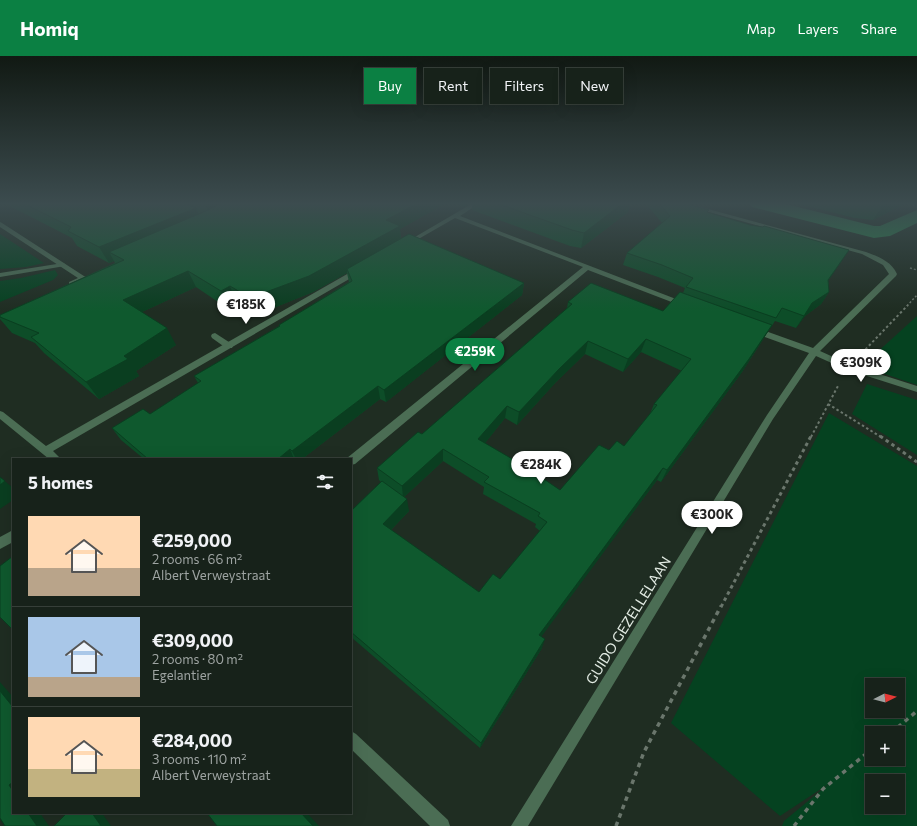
<!DOCTYPE html>
<html lang="en">
<head>
<meta charset="utf-8">
<style>
  :root { --surface:#17221a; --page:#242f27; --text:#f1f3f6; --muted:#9ea4a2; --line:#363f39; --accent:#0b8043 }
  body { margin:0; font-family:Commissioner,sans-serif; background:var(--page); color:var(--text); height:100vh; display:flex; flex-direction:column; font-size:15px; white-space:nowrap }
  * { box-sizing:border-box; margin:0 }
  p { font-size:13px; color:var(--muted) }
  .icon { flex:none; width:22px; height:22px; fill:none; stroke:currentColor; stroke-width:2; stroke-linecap:round; stroke-linejoin:round }
  .map { position:relative; flex:1; overflow:hidden }
  .sheet { position:absolute; left:12px; top:402px; width:340px; height:356px; display:flex; flex-direction:column; background:var(--surface); border-radius:0px; box-shadow:0 4px 16px #0002,0 0 0 1px var(--line) }
  .sheet>* { flex:none }
  .hud { position:absolute; left:364px; top:12px; width:380px; height:36px; display:flex; gap:8px }
  .needle { width:26px; rotate:84deg }
  .tools { position:absolute; left:865px; top:622px; display:grid; gap:8px }
  .tools a { display:grid; place-items:center; width:40px; height:40px; border-radius:0px; background:var(--surface); box-shadow:0 4px 16px #0002,0 0 0 1px var(--line); font-size:20px }
  .price { position:absolute; translate:-50% -34px; padding:0 9px; border-radius:14px; background:#fff; color:#222; font-size:13px; line-height:26px; filter:drop-shadow(0 1px 2px #0008) }
  .price::after { content:''; position:absolute; left:50%; top:24px; width:12px; height:9px; margin-left:-6px; background:inherit; clip-path:polygon(0 0,100% 0,50% 100%) }
  .price.current { background:var(--accent); color:#fff }
  ul { padding:0; list-style:none }
  li { display:flex; align-items:center; gap:12px; height:100px; padding:0 16px }
  li+li { border-top:1px solid var(--line) }
  li span { display:grid; place-items:center; flex:none; width:112px; height:80px; border-radius:0px; color:#555 }
  li>.icon { margin-inline-start:auto }
  span .icon { width:48px; height:48px; fill:#fffc; stroke-width:1 }
  li b { font-size:17px }
  h2 { display:flex; justify-content:space-between; align-items:center; height:48px; padding:0 16px; font-size:17px }
  .chip { padding:0 14px; border-radius:0px; background:var(--surface); box-shadow:0 4px 16px #0002,0 0 0 1px var(--line); font-size:14px; line-height:36px }
  .chip.current { background:var(--accent); color:#fff }
  header { display:flex; align-items:center; gap:24px; box-sizing:border-box; height:56px; padding:0 20px; background:var(--accent); color:#fff }
  header strong { font-size:19px }
  nav { display:flex; gap:22px; margin-inline-start:auto; font-size:14px }
  .map>svg:first-child { display:block }
  .green { fill:#054220; fill-rule:evenodd }
  .lines { fill:none; stroke-linecap:round; stroke-linejoin:round }
  .canal { fill:#27844b; fill-rule:evenodd }
  .path-far3 { stroke:#6a766c; stroke-width:1.5; stroke-dasharray:2 2; stroke-linecap:butt }
  .path-far2 { stroke:#6a766c; stroke-width:2; stroke-dasharray:2.5 2.5; stroke-linecap:butt }
  .path-far1 { stroke:#6a766c; stroke-width:3; stroke-dasharray:3.5 3.5; stroke-linecap:butt }
  .path { stroke:#6a766c; stroke-width:3.5; stroke-dasharray:4.5 4.5; stroke-linecap:butt }
  .service { fill:#4b6d54; fill-rule:evenodd }
  .minor { fill:#4b6d54; fill-rule:evenodd }
  .wall { fill:#0d4d28; fill-rule:evenodd }
  .shaded-wall { fill:#0a3e20 }
  .building { fill:#0f592e; stroke:#0a3e20; fill-rule:evenodd }
  .labels { text-anchor:middle; dominant-baseline:central; stroke-width:4; stroke-linejoin:round; paint-order:stroke }
  .street-label { font-size:14px; fill:#e2ebe3; stroke:#1f2d22 }
</style>
</head>
<body>
<header>
<strong>Homiq</strong>
<nav><a>Map</a><a>Layers</a><a>Share</a></nav>
</header>
<div class="map">
<svg width="917" height="770" viewBox="0 0 917 770">
  <rect width="100%" height="100%" fill="#1f2d22"/>
  <!-- green -->
  <g class="green">
    <polygon points="0,178 44,207 26,211 0,213"/>
    <polygon points="55,214 58,219 53,224 0,246 0,225 21,222"/>
    <polygon points="917,260 917,329 862,310"/>
    <polygon points="867,328 917,344 917,399 852,358"/>
    <path d="M 829,357 L 917,410 L 917,770 L 782,770 L 784,765 L 830,727 L 780,760 L 671,667 ZM 872,629 L 898,629 L 898,655 L 872,655 ZM 872,677 L 898,677 L 898,703 L 872,703 ZM 872,725 L 898,725 L 898,751 L 872,751 Z"/>
  </g>
  <g class="lines">
    <!-- canal -->
    <polygon class="canal" points="750,147 782,147 874,170 880,170 917,154 917,167 890,180 874,182 752,151"/>
    <!-- path-far3 -->
    <g class="path-far3">
      <polyline points="909,147 917,151"/>
      <polyline points="910,212 917,214"/>
      <polyline points="907,250 917,239"/>
    </g>
    <!-- path-far2 -->
    <g class="path-far2">
      <polyline points="862,297 908,249"/>
      <polyline points="828,348 881,381"/>
      <polyline points="811,381 839,328"/>
    </g>
    <!-- path-far1 -->
    <g class="path-far1">
      <polyline points="880,380 917,406"/>
      <polyline points="721,551 811,380"/>
    </g>
    <!-- path -->
    <g class="path">
      <polyline points="891,677 917,655"/>
      <polyline points="616,770 644,696 721,550"/>
      <polyline points="794,770 823,733 872,693"/>
    </g>
    <!-- service -->
    <g class="service">
      <polygon points="63,207 65,208 65,210 0,221 0,217"/>
      <polygon points="215,277 232,288 233,290 232,292 226,292 212,282 211,280 212,278"/>
    </g>
    <!-- minor -->
    <g class="minor">
      <polygon points="473,147 480,147 460,160 689,248 685,250 682,250 588,214 355,408 351,409 351,403 347,402 583,211 455,162 408,189 403,188"/>
      <path d="M 676,147 L 686,147 L 866,196 C 879,201 891,205 897,218 L 896,220 L 820,295 L 851,309 L 917,330 L 917,336 L 845,313 L 816,300 L 773,363 L 528,770 L 511,770 L 767,359 L 809,297 L 751,276 L 751,272 L 757,272 L 813,292 L 889,218 L 883,209 L 862,198 Z"/>
      <polygon points="0,166 2,167 87,222 75,230 69,230 69,226 78,222 0,171"/>
      <polygon points="356,213 362,213 363,215 53,395 61,403 49,403 0,363 0,355 3,356 46,390"/>
      <polygon points="13,474 13,486 0,493 0,481"/>
      <polygon points="351,675 356,678 448,764 450,770 430,770 351,693"/>
    </g>
  </g>
  <!-- wall -->
  <g class="wall">
    <polygon points="4,147 446,147 400,173 401,183 524,227 522,239 386,346 380,343 302,403 144,403 121,384 112,372 150,358 198,327 194,320 279,270 279,269 349,226 347,217 313,236 256,259 236,247 227,252 196,231 142,256 176,289 136,315 139,320 99,343 44,297 35,287 12,277 0,263 0,259 115,207 114,205 109,207 77,190 72,182"/>
    <polygon points="454,147 470,147 464,151"/>
    <polygon points="472,147 630,147 628,156 581,192 570,190 472,154"/>
    <path d="M 647,147 L 685,147 L 708,157 L 750,169 L 849,194 L 828,225 L 829,236 L 821,248 L 805,260 L 796,272 L 775,265 L 742,316 L 661,426 L 657,424 L 541,580 L 542,592 L 480,692 L 351,581 L 351,455 L 381,426 L 379,424 L 377,412 L 422,378 L 567,252 L 568,246 L 663,255 L 683,237 L 685,232 L 658,221 L 623,209 L 627,197 L 662,167 L 647,149 ZM 641,296 L 682,315 L 654,348 L 650,358 L 624,390 L 609,394 L 560,434 L 485,387 L 505,362 L 517,369 L 556,326 L 585,298 L 623,316 ZM 443,405 L 484,431 L 483,438 L 536,468 L 535,471 L 540,475 L 500,523 L 479,536 L 391,474 L 409,455 L 404,441 Z"/>
    <polygon points="795,147 905,147 904,148 873,164 855,162"/>
  </g>
  <!-- shaded-wall -->
  <g class="shaded-wall">
    <polygon points="207,147 243,147 211,163 205,148"/>
    <polygon points="418,147 446,147 400,173 401,186 347,213 347,217 313,236 256,259 250,242 386,164"/>
    <polygon points="464,147 470,147 464,151"/>
    <polygon points="623,147 630,147 628,156 581,192 584,177"/>
    <polygon points="884,147 905,147 904,148 873,164"/>
    <polygon points="196,152 202,167 109,196 114,205 109,207 99,191"/>
    <polygon points="849,194 841,206 820,236 828,224"/>
    <polygon points="188,215 196,231 133,260 123,244"/>
    <polygon points="524,227 522,239 386,346 384,334"/>
    <polygon points="230,230 236,247 227,252 221,235"/>
    <polygon points="829,236 821,248 805,260 796,272 812,247"/>
    <polygon points="772,269 742,316 661,426 667,414"/>
    <polygon points="167,272 176,289 136,315 139,320 99,343 86,326 124,300"/>
    <polygon points="646,283 641,296 623,316 628,303"/>
    <polygon points="588,285 585,298 556,326 517,369 519,356 559,313"/>
    <polygon points="378,330 380,343 302,403 296,403 292,395"/>
    <polygon points="507,350 505,362 478,396 478,383"/>
    <polygon points="290,393 294,403 278,403"/>
    <polygon points="443,393 443,405 403,442 402,430"/>
    <polygon points="663,412 657,424 536,588 539,579"/>
    <polygon points="0,421 13,432 13,444 0,453"/>
    <polygon points="407,443 409,455 385,480 383,468"/>
    <polygon points="545,583 542,592 480,692 481,687"/>
    <polygon points="0,626 13,641 13,651 0,635"/>
    <polygon points="13,726 13,735 9,729"/>
    <polygon points="28,757 40,757 49,770 37,770"/>
    <polygon points="92,757 102,757 111,770 101,770"/>
    <polygon points="301,757 307,757 319,770 313,770"/>
  </g>
  <!-- building -->
  <g class="building">
    <polygon points="23,147 185,147 196,152 99,191 68,175 71,171"/>
    <polygon points="222,147 418,147 386,164 400,170 309,220 250,242 230,230 221,235 188,215 123,244 167,272 124,300 128,303 86,326 31,281 39,277 0,261 0,259 124,204 109,196 208,154"/>
    <polygon points="496,147 623,147 584,177 572,174"/>
    <polygon points="659,147 685,147 709,154 707,156 750,169 763,171 764,170 849,194 828,224 829,236 812,247 804,260 782,252 776,262 686,231 693,222 662,209 627,197 670,160"/>
    <polygon points="409,178 524,227 384,334 378,330 292,395 290,393 278,403 148,403 112,372 143,353 150,358 201,325 194,320 280,270 279,269 352,225 347,213"/>
    <path d="M 591,227 L 663,255 L 680,236 L 772,269 L 749,303 L 667,414 L 663,412 L 539,579 L 545,583 L 481,687 L 351,576 L 351,455 L 382,425 L 407,443 L 383,468 L 479,536 L 493,518 L 500,523 L 547,466 L 538,460 L 540,457 L 484,426 L 489,421 L 443,393 L 402,430 L 377,412 L 418,376 L 422,378 L 572,248 L 568,246 ZM 646,283 L 691,303 L 654,348 L 657,349 L 624,390 L 617,385 L 609,394 L 599,389 L 560,434 L 526,411 L 478,383 L 507,350 L 519,356 L 559,313 L 588,285 L 628,303 Z"/>
    <polygon points="0,421 5,425 0,429"/>
    <polygon points="13,500 13,574 0,561 0,510"/>
    <polygon points="0,635 13,651 13,726 9,729 13,735 13,757 28,757 37,770 5,770 0,762"/>
    <polygon points="67,757 92,757 101,770 54,770"/>
    <polygon points="207,757 301,757 313,770 217,770"/>
  </g>
  <!-- sky -->
  <linearGradient id="sky" x2="0" y2="1"><stop stop-color="#111913"/><stop offset="0.58" stop-color="#3c4c4f"/><stop offset="1" stop-color="#3c4c4f" stop-opacity="0"/></linearGradient>
  <rect width="917" height="255" fill="url(#sky)"/>
  <g class="labels">
    <!-- street labels -->
    <g class="street-label">
      <text transform="translate(628 564) rotate(-58)">GUIDO GEZELLELAAN</text>
    </g>
  </g>
</svg>
<div class="tools">
<a><svg class="needle" viewBox="-14 -14 28 28"><path d="M0-13l5 13h-10z" fill="#e53935"/><path d="M0 13l5-13h-10z" fill="#9ea4a2"/></svg></a>
<a>+</a>
<a>−</a>
</div>
<b class="price" style="left:246px;top:269px">€185K</b>
<b class="price current" style="left:475px;top:316px">€259K</b>
<b class="price" style="left:861px;top:327px">€309K</b>
<b class="price" style="left:541px;top:429px">€284K</b>
<b class="price" style="left:712px;top:479px">€300K</b>
<div class="hud">
<a class="chip current">Buy</a>
<a class="chip">Rent</a>
<a class="chip">Filters</a>
<a class="chip">New</a>
</div>
<section class="sheet">
<h2>5 homes<svg class="icon" aria-label="filters" viewBox="0 0 24 24"><path d="M4 7h16M4 17h16"/><circle cx="9" cy="7" r="2"/><circle cx="15" cy="17" r="2"/></svg></h2>
<ul>
<li><span style="background:linear-gradient(#ffd9b3 65%,#b9a48a 0)"><svg class="icon" aria-label="home" viewBox="0 0 24 24"><path d="M3 11l9-7 9 7M6 9v11h12V9"/></svg></span><div><b>€259,000</b><p>2 rooms · 66 m²</p><p>Albert Verweystraat</p></div></li>
<li><span style="background:linear-gradient(#a9c7e8 75%,#b9a48a 0)"><svg class="icon" aria-label="home" viewBox="0 0 24 24"><path d="M3 11l9-7 9 7M6 9v11h12V9"/></svg></span><div><b>€309,000</b><p>2 rooms · 80 m²</p><p>Egelantier</p></div></li>
<li><span style="background:linear-gradient(#ffd9b3 65%,#c2b280 0)"><svg class="icon" aria-label="home" viewBox="0 0 24 24"><path d="M3 11l9-7 9 7M6 9v11h12V9"/></svg></span><div><b>€284,000</b><p>3 rooms · 110 m²</p><p>Albert Verweystraat</p></div></li>
</ul>
</section>
</div>
</body>
</html>
